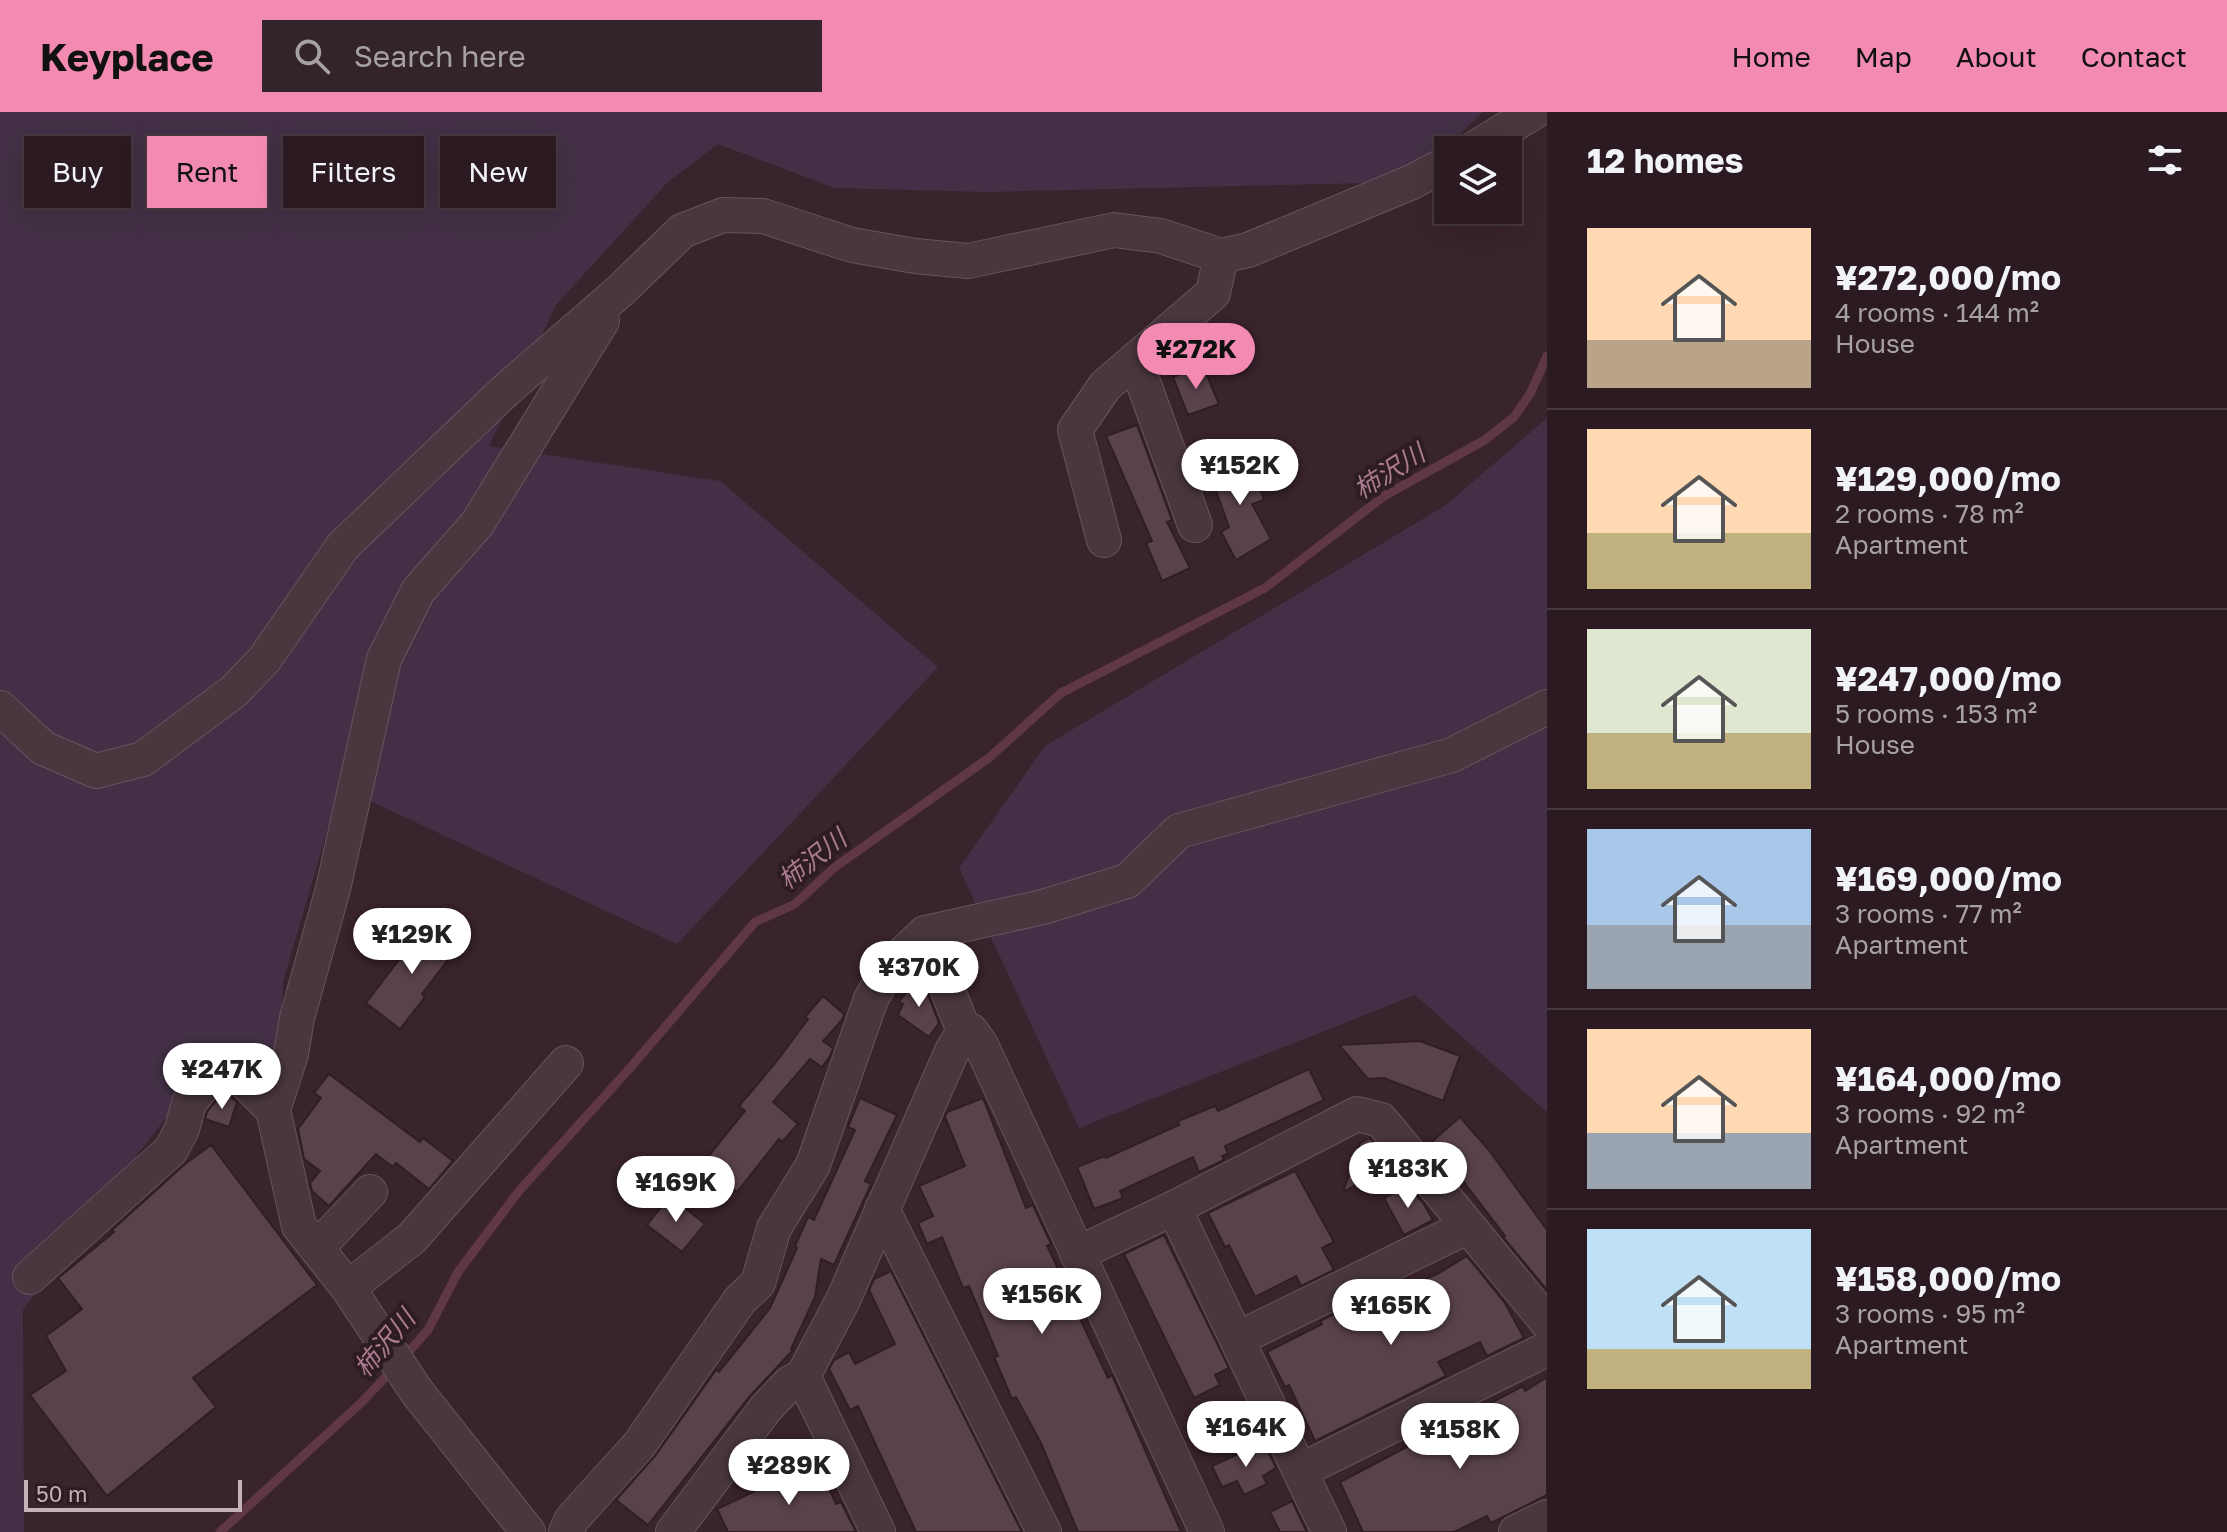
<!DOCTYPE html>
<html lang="en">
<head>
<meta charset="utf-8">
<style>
  :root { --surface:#2b1a21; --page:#33232a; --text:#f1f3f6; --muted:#a6a1a5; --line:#47383f; --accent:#f28ab1 }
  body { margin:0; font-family:"Golos Text","Noto Sans JP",sans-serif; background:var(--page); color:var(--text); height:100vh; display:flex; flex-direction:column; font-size:30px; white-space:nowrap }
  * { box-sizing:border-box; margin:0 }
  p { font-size:26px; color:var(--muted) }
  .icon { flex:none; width:44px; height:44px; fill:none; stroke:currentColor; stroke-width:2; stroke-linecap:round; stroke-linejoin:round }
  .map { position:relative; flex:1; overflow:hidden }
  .drawer { display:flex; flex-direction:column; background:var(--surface); width:680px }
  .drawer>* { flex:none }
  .guide { position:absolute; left:24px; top:24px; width:760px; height:72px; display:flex; gap:16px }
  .tools { position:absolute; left:1434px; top:24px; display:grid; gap:16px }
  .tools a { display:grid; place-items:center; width:88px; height:88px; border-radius:0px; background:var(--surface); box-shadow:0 8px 32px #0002,0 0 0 2px var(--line); font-size:40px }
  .scale { position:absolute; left:24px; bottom:20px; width:218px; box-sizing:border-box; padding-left:8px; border:4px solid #c5b1b9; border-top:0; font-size:22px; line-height:28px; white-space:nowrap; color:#c5b1b9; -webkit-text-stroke:6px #2e1c23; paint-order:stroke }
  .price { position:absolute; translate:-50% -68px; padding:0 18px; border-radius:28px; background:#fff; color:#222; font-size:26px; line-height:52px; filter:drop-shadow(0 2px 4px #0008) }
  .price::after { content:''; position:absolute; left:50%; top:48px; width:24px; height:18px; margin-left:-12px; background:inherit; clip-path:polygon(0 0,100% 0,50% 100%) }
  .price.on { background:var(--accent); color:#111 }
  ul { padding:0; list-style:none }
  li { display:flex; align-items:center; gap:24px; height:200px; padding:0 40px }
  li+li { border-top:2px solid var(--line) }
  li span { display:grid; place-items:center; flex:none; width:224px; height:160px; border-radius:0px; color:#555 }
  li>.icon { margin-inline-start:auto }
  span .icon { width:96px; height:96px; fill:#fffc; stroke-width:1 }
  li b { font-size:34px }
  h2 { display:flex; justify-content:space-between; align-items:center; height:96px; padding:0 40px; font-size:34px }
  .pill { padding:0 28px; border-radius:0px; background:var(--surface); box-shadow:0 8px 32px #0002,0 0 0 2px var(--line); font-size:28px; line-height:72px }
  .pill.on { background:var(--accent); color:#111 }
  header { display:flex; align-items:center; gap:48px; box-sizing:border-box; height:112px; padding:0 40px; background:var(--accent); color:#111 }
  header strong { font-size:38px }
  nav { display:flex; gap:44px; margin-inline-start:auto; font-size:28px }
  .search { width:560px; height:72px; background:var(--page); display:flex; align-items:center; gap:20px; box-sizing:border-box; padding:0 28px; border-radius:0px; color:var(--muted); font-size:30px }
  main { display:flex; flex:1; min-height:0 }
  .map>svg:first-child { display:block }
  .green { fill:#433046 }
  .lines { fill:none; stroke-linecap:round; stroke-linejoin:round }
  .stream { stroke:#5f3747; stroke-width:9 }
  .building { fill:#5a424c; stroke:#301e25; stroke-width:2 }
  .minor-casing { stroke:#67545c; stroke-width:36 }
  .minor { stroke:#49363e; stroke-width:34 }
  .labels { text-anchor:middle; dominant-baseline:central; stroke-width:8; stroke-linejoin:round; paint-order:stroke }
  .water-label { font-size:26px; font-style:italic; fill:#ab7b8f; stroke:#2e1c23 }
</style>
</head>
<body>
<header>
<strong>Keyplace</strong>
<div class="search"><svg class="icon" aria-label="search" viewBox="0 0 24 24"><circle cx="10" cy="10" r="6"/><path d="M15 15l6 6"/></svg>Search here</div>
<nav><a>Home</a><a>Map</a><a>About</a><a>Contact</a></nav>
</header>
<main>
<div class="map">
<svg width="1547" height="1420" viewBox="0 0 1547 1420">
  <rect width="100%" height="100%" fill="#39232c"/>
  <!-- green -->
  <g class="green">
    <polygon points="0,0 1483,0 1412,70 987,80 835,76 718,32 668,70 556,193 489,334 720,369 938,555 677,832 340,675 283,870 281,948 267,978 196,967 104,1086 23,1198 24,1420 0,1420"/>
    <polygon points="1547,306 1547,1000 1415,883 1079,1016 959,756 1045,634 1446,393"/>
  </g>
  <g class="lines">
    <!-- stream -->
    <g class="stream">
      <polyline points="403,1246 428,1218 458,1160 519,1079 630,956 755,810 795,792 835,755 990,645 1061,581 1265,476 1384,384 1485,328 1514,305 1530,282 1547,244"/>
      <polyline points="220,1420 362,1290 393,1257"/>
    </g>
  </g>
  <!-- building -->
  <g class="building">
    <polygon points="1203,254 1219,292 1188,303 1173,265"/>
    <polygon points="1137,313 1172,408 1167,410 1190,456 1162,469 1146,431 1152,429 1106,324"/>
    <polygon points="1248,345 1264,388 1252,392 1271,427 1236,448 1221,420 1229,415 1209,359"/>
    <polygon points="424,810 457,836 422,882 425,885 400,917 366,891 401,845 398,843"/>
    <polygon points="915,868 925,875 939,911 929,925 898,903 903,892 899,890"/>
    <polygon points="823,884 844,902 842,908 823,929 833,936 830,944 822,955 810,947 773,990 798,1012 782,1030 779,1027 737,1080 702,1052 745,999 739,994 777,949 808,907 805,905"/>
    <polygon points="1420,929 1460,944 1443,989 1384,966 1368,967 1339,933"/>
    <polygon points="1309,957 1324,988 1225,1034 1228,1042 1222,1044 1224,1048 1199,1060 1193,1045 1120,1079 1123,1086 1094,1097 1077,1055 1105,1044 1106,1046 1179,1013 1178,1009 1215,994 1218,999"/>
    <polygon points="329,962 420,1030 423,1026 453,1049 429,1077 396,1051 393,1055 376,1042 329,1094 312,1079 310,1071 320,1059 304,1047 298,1017 321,986 314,981"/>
    <polygon points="223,980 237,990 229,1015 205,1007 207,1000"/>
    <polygon points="860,986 897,1003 865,1069 871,1072 834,1153 821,1147 815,1185 791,1237 793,1238 750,1284 648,1413 616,1388 655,1344 716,1258 719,1260 770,1196 797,1136 795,1134 808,1105 814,1108 855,1018 848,1015"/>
    <polygon points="983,986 1026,1096 1033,1093 1051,1132 1047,1134 1075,1191 1073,1192 1108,1266 1112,1263 1181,1420 1078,1420 1041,1331 1016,1285 1012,1287 994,1245 998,1244 969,1174 963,1176 942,1125 927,1132 918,1111 933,1104 919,1074 965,1054 945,1005 947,1000"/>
    <polygon points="1460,1005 1488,1037 1547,1118 1547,1178 1503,1125 1505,1124 1450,1052 1447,1055 1428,1033"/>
    <polygon points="1370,1026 1390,1055 1343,1080 1360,1031"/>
    <polygon points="211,1033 317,1173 193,1266 216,1295 107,1384 30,1283 66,1259 46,1224 82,1197 58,1166 114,1120 112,1118 185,1052"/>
    <polygon points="1295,1059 1334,1130 1322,1136 1334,1158 1301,1174 1296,1164 1255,1185 1229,1133 1225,1135 1208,1101"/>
    <polygon points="1408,1073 1423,1091 1433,1108 1404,1123 1384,1086"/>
    <polygon points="670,1084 705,1112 682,1140 647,1113"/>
    <polygon points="1164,1123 1229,1256 1215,1263 1220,1273 1194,1286 1124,1142"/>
    <polygon points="1467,1144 1505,1191 1524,1226 1487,1244 1480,1230 1438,1250 1446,1264 1315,1329 1289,1273 1285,1275 1267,1240 1322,1212 1320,1209 1352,1193 1355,1200 1439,1161"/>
    <polygon points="891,1159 1022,1420 916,1420 858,1294 850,1298 829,1257 834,1248 849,1240 855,1252 895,1232 869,1178 874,1167"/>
    <polygon points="1547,1265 1547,1383 1491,1411 1487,1404 1454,1420 1363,1420 1340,1370 1523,1274 1525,1279"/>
    <polygon points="1264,1330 1276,1356 1263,1364 1267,1372 1244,1383 1237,1369 1222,1375 1212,1354"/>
    <polygon points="817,1350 836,1392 841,1390 856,1420 728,1420 717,1397"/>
    <polygon points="1292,1389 1307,1420 1280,1420 1270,1400"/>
  </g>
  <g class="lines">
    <!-- minor casing -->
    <g class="minor-casing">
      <g id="minor">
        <polyline points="1472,38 1534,0"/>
        <polyline points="1135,248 1195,413"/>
        <polyline points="1104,428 1075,318 1105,274 1213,181 1221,144"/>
        <polyline points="0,596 43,636 96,659 143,647 233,580 264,548 343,434 506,278 621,178 682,119 723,103 763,104 852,133 915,144 968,149 1114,118 1161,124 1221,144 1248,138 1412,70 1448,51"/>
        <polyline points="925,821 1043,795 1127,769 1179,719 1452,643 1547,595"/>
        <polyline points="273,998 291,942 297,906 333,777 384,547 418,479 477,412 602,209"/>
        <polyline points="1174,1096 1329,1420"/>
        <polyline points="882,1097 1044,1420"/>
        <polyline points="317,1136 370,1080"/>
        <polyline points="1077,1142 1174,1096 1357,1002 1381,1008 1547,1210"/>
        <polyline points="30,1165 171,1038 182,1017 189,991 215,958 237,962 273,998 299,1114 348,1176 417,1280 528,1420"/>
        <polyline points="348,1176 412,1126 566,951"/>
        <polyline points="1237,1227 1467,1115"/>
        <polyline points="803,1264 878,1420"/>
        <polyline points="1300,1359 1547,1237"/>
        <polyline points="566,1420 572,1407 639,1333 740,1188 758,1171 774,1116 813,1053 871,887 889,855 925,821 964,919"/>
        <polyline points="673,1420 766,1296 790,1271 803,1264 843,1188 952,939 964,919 971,919 981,933 1207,1420"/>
        <polyline points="1516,1420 1547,1405"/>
      </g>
    </g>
    <!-- minor -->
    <use href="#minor" class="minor"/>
  </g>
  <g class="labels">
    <!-- water labels -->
    <g class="water-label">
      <text transform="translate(1389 359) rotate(-32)">柿沢川</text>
      <text transform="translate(812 747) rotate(-38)">柿沢川</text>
      <text transform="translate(384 1231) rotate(-50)">柿沢川</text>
    </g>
  </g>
</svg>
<div class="tools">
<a><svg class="icon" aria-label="layers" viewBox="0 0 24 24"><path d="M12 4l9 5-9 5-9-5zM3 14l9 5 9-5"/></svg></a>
</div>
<div class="scale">50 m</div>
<b class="price on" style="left:1196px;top:279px">¥272K</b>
<b class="price" style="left:1240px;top:395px">¥152K</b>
<b class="price" style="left:412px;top:864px">¥129K</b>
<b class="price" style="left:919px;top:897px">¥370K</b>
<b class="price" style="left:222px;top:999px">¥247K</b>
<b class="price" style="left:1408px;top:1098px">¥183K</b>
<b class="price" style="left:676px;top:1112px">¥169K</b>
<b class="price" style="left:1042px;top:1224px">¥156K</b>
<b class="price" style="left:1391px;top:1235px">¥165K</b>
<b class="price" style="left:1246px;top:1357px">¥164K</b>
<b class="price" style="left:1460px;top:1359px">¥158K</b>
<b class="price" style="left:789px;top:1395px">¥289K</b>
<div class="guide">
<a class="pill">Buy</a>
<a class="pill on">Rent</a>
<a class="pill">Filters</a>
<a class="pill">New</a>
</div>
</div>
<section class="drawer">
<h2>12 homes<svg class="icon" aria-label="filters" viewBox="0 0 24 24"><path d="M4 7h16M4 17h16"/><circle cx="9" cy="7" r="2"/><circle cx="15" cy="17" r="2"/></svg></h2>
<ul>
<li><span style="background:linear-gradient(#ffd9b3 70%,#b9a48a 0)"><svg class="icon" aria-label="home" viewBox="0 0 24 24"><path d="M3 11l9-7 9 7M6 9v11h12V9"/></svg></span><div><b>¥272,000/mo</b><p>4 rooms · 144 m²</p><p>House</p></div></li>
<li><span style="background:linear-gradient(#ffd9b3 65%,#c2b280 0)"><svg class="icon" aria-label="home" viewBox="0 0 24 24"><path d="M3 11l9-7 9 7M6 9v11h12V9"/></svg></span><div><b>¥129,000/mo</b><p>2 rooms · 78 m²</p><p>Apartment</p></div></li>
<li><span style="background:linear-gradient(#dfe7d0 65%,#c2b280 0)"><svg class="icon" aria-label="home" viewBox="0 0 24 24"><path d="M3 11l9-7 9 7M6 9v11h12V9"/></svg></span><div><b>¥247,000/mo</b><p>5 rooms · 153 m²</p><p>House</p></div></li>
<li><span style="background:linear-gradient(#a9c7e8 60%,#9aa5b1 0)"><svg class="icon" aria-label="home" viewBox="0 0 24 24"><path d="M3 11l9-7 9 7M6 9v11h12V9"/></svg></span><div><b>¥169,000/mo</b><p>3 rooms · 77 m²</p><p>Apartment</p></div></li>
<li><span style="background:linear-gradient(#ffd9b3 65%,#9aa5b1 0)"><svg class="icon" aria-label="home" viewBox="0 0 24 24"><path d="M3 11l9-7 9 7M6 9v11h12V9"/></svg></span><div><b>¥164,000/mo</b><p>3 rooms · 92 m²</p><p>Apartment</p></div></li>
<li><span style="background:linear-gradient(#bfe0f5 75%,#c2b280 0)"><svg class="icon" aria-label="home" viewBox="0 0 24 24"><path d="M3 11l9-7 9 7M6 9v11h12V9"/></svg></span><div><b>¥158,000/mo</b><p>3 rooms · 95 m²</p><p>Apartment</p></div></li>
</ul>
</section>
</main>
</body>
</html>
